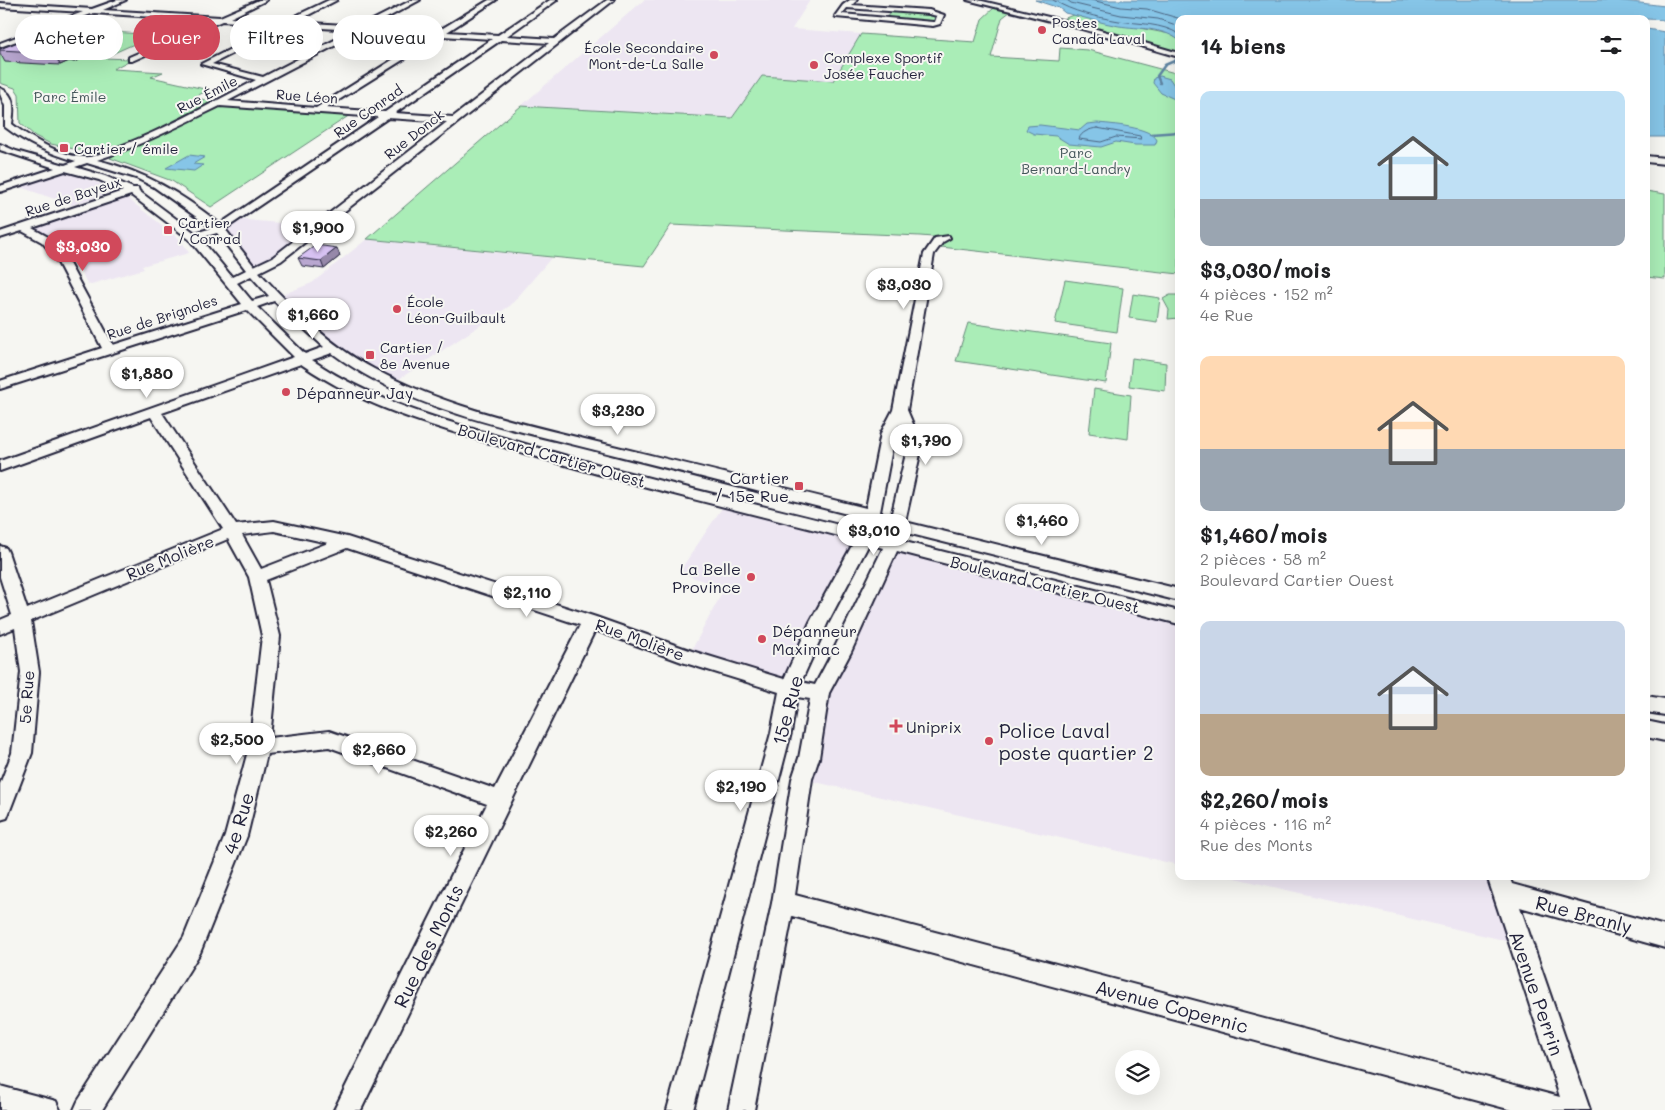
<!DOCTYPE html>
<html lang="fr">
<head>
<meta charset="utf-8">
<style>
  :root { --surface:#fff; --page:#f6f6f6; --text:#202124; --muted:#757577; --accent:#d1495b }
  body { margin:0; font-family:Mali,sans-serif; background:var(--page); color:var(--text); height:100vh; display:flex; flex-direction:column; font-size:19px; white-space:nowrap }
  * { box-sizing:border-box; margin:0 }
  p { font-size:16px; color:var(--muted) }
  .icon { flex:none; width:28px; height:28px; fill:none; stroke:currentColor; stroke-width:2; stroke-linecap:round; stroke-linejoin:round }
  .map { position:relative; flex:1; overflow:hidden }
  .panel { position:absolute; left:1175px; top:15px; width:475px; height:865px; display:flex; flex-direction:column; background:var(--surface); border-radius:10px; box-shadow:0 5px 20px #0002 }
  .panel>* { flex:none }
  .top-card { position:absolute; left:15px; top:15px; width:475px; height:45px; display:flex; gap:10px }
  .fabs { position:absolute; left:1115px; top:1050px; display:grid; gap:10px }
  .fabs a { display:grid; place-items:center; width:45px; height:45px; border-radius:50%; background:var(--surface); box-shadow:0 5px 20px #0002; font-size:25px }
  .price { position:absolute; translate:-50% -42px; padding:0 11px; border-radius:18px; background:#fff; color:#222; font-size:16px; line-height:32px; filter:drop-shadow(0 1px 2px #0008) }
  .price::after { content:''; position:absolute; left:50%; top:30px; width:15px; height:11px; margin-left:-8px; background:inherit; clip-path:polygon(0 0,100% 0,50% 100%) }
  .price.on { background:var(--accent); color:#fff }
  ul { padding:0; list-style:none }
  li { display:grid; align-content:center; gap:10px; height:265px; padding:0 25px }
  li span { display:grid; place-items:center; height:155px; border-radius:10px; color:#555 }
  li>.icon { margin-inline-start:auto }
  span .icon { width:90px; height:90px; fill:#fffc; stroke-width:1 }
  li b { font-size:21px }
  h2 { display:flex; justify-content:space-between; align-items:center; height:60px; padding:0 25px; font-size:21px }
  .pill { padding:0 18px; border-radius:22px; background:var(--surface); box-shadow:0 5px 20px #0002; font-size:18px; line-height:45px }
  .pill.on { background:var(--accent); color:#fff }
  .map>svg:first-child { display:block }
  .built { fill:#ede6f2 }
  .green { fill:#aaedb7; stroke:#668879 }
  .water { fill:#86c5e7; stroke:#5e84a2 }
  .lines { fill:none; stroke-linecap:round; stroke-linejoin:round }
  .shore { stroke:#4a6380; stroke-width:1 }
  .stream { stroke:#5e84a2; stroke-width:2.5 }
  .minor-casing { stroke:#22223b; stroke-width:4 }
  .minor { fill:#f6f6f2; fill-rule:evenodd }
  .wall { fill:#b9a7d0; stroke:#22223b }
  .shaded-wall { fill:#9688a9; stroke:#22223b }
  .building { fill:#d7c2f2; stroke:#22223b }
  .poi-dot { fill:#d1495b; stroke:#f6f6f2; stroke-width:2 }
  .labels { text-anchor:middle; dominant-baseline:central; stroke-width:4; stroke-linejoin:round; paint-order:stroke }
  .far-poi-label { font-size:14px; fill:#22223b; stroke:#f6f6f2; text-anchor:start }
  .far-street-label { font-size:14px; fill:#22223b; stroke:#f6f6f2 }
  .far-park-label { font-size:14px; fill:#44555a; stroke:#f6f6f2 }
  .poi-label { font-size:16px; fill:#22223b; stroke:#f6f6f2; text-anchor:start }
  .street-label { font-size:16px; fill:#22223b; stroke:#f6f6f2 }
  .near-street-label { font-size:19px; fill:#22223b; stroke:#f6f6f2 }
  .near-poi-label { font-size:19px; fill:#22223b; stroke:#f6f6f2; text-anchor:start }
</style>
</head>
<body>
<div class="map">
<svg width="1665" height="1110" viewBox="0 0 1665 1110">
  <rect width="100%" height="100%" fill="#f6f6f2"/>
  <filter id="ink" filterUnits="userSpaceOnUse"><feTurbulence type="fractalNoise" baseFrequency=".02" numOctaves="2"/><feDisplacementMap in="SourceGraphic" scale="10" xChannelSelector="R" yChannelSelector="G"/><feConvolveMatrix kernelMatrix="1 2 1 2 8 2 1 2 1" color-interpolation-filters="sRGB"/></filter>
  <g filter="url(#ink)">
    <!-- built -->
    <g class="built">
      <polygon points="644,0 810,0 792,29 861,34 833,81 762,76 732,118 521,106"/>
      <polygon points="63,172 96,182 117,190 72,205 20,187"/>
      <polygon points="127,198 181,240 189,253 142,266 144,269 88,285 71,254 49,236 33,228"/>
      <polygon points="235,219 315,226 273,259 256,268 219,229"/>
      <polygon points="367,239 551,258 511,305 393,383 358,365 276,297 312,283"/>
      <polygon points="726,502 864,538 789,688 688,657 724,589 679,572"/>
      <polygon points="892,545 1179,618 1179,865 802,779 820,693"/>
      <polygon points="1226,876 1502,876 1521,944"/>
    </g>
    <!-- green -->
    <g class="green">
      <polygon points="995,7 1011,11 1002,18 991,57 1059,61 1060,48 1088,50 1179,74 1179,274 941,247 945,238 920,236 671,225 644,266 367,239 521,106 732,118 762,76 833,81 861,34 975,42 982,19"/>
      <polygon points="892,10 929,12 941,15 938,23 884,21"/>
      <polygon points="1073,15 1170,34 1179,40 1179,55 1058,21"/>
      <polygon points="86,30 154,35 103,58 132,59 113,69 163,72 151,77 209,90 194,97 217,103 353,113 211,207 172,181 110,158 114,155 103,151 92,153 51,144 35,136 20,123 19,94 15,88 0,83 0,50 44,33 71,34"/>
      <polygon points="1646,191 1665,194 1665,279 1646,277"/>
      <polygon points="1065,280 1123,288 1117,332 1055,323"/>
      <polygon points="1133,294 1160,298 1157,322 1129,318"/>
      <polygon points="1170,295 1179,295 1179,318 1168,319 1169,310 1163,299"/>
      <polygon points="968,323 1111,343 1106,383 956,361"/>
      <polygon points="1132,358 1166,363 1165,391 1129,386"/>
      <polygon points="1094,389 1131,395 1128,439 1089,433"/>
    </g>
    <!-- water -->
    <g class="water">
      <path d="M 1035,0 L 1615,0 L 1665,6 L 1665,20 L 1647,19 L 1179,19 L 1179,40 C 1161,27 1139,29 1119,26 C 1101,23 1083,17 1065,13 L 1059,8 Z"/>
      <polygon points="1646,24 1647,29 1665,32 1665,137 1646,137"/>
      <polygon points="1160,76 1170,79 1179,93 1179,101 1161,93 1153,83 1154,78"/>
      <path d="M 1097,123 C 1110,124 1151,127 1157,140 L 1155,145 L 1135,145 L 1116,142 L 1101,147 L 1069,144 L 1056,136 L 1034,134 L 1026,130 L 1028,126 L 1040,125 L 1080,130 L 1087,124 Z"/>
      <polygon points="189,155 205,157 193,164 203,165 194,171 166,168"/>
    </g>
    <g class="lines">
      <!-- shore -->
      <g class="shore">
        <path d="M 1053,0 C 1073,12 1096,17 1119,21 C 1139,24 1161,23 1179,34"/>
        <polyline points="1067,0 1071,3 1121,15 1158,19 1179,26"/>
        <polyline points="1091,0 1121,7 1147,9 1181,19"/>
        <path d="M 1097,128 L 1140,136 L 1141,139 L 1116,137 L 1101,142 L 1079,139 C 1081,132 1090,129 1097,128 Z"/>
      </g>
      <!-- stream -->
      <g class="stream">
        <polyline points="1160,83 1157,76 1165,65 1179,59"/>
        <polyline points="1151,134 1179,132"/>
      </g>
      <!-- minor casing -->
      <g class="minor-casing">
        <g id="minor">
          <path d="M 117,0 L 126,0 L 103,10 L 220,17 L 259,0 L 267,0 L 230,18 L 285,21 L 329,0 L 337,0 L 295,22 L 361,26 L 412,0 L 420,0 L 370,27 L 438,31 L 489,0 L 496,0 L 447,32 L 498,35 L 550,0 L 557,0 L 507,36 L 554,39 L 607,0 L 614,0 L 281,261 L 259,272 C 293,309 330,346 374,369 C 445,407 524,424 601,443 C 689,464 777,486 866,508 L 881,433 L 893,410 L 924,254 L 935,238 L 949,236 L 950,238 L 943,242 L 934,254 L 907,410 L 922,445 L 905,522 L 1179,589 L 1179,601 L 903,532 L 901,541 L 1179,611 L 1179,624 L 897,551 L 851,652 L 829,693 L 819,758 L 812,779 L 795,895 L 1560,1097 L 1487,876 L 1509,876 L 1512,884 L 1665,926 L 1665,948 L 1520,907 L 1590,1110 L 1512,1110 L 792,916 L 754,1110 L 728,1110 L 772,903 L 792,779 L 799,758 L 810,699 L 797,697 L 791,733 L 693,1110 L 667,1110 L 771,733 L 779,692 L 682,662 L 595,630 L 361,1110 L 334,1110 L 487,804 L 329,747 L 267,754 L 247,836 L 200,953 L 102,1110 L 74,1110 L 78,1101 L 184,937 L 225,836 L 249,747 L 262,636 L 249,577 L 228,539 L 31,621 L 39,672 L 32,753 L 7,818 L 0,820 L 0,784 L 12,753 L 21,672 L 15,628 L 0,634 L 0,620 L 12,615 L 0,577 L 0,546 L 6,548 L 8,552 L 27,609 L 223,529 L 151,417 L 0,471 L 0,461 L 294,357 L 247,310 L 0,389 L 0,381 L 102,348 L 55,257 L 42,242 L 22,231 L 0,238 L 0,232 L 123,191 L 99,180 L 65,171 L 0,192 L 0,186 L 55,168 L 0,150 L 0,144 L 16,151 L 65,165 L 76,161 C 49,153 27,144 5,127 L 5,106 L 0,94 L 0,88 C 16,94 14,110 12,124 C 30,138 62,157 85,157 C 92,158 101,153 107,151 C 159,133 208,105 256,80 L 201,64 L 278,25 L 222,21 L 132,61 L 129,61 L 129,57 L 212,21 L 94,13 L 0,47 L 0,43 L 83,12 L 0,7 L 0,3 L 92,9 ZM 288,26 L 354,30 L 263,77 L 212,64 ZM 363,31 L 432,35 L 316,108 L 228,101 ZM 441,36 L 492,39 L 385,112 L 326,108 ZM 501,40 L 549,43 L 453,117 L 395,113 ZM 220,106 L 378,117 L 220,224 C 180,193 146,172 97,160 C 140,146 179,126 220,106 ZM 388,118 L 447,122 L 273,257 L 254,266 L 225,229 ZM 87,163 L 136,178 L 154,187 L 212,228 L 195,233 L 139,191 L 138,188 L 133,188 L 105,176 L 75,167 ZM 131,195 L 189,239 L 242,304 L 113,345 L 65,256 L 50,238 L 32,228 ZM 217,233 L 246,270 L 232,277 L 200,238 ZM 251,276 L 269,296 L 252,301 L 237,283 ZM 274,301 L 324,347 L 305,354 L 257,307 ZM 332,353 C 408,410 509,428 599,451 C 687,473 775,496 863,518 L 859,530 C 744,501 628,475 515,441 C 445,421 373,402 312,360 ZM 301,364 C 363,407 435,427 507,448 C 622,483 739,510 855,540 L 810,622 L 784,679 L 692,651 L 596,617 L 347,537 L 274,521 L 236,525 L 162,413 ZM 899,425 L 908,445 L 891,517 L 880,512 L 895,433 ZM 877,523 L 888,528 L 886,537 L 873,534 ZM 274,531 L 328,543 L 261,569 L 242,535 ZM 869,544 L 883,548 L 833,651 L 815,685 L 801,682 L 828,622 ZM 347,548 L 580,625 L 495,789 L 329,731 L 270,738 L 280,636 L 266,580 Z"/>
          <path d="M 850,0 L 857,0 L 852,5 L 929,10 L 944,15 L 940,24 L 933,26 L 836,17 L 835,16 L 843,5 ZM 847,8 L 929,14 L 937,16 L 935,22 L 933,22 L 842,14 Z"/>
          <polygon points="967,0 978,0 1086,26 1179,53 1179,57 1082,29"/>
          <polygon points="1646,156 1665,158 1665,164 1646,162"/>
          <polygon points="1646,696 1665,699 1665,715 1646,712"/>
          <polygon points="1646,721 1665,725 1665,741 1646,737"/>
          <polygon points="0,1086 56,1101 60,1110 0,1110"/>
        </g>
      </g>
      <!-- minor -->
      <use href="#minor" class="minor"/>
    </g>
    <!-- wall -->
    <g class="wall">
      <polygon points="0,49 103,49 74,62 69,61 60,65 5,62 0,53"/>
      <polygon points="340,256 324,269 302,266 298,258"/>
    </g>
    <!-- shaded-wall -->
    <g class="shaded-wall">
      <polygon points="98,38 103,49 74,62 68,50"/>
      <polygon points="63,49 69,61 60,65 54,53"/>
      <polygon points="337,248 340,256 324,269 321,261"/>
    </g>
    <!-- building -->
    <g class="building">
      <polygon points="39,34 98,38 68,50 63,49 54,53 0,50 0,49"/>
      <polygon points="316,245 337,248 321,261 298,258"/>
    </g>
  </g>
  <!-- markers -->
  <g class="poi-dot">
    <circle cx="1042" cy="30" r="5"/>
    <circle cx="714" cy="55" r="5"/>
    <circle cx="814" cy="65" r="5"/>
    <rect x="59" y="143" width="10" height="10" rx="2.5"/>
    <rect x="163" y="225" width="10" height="10" rx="2.5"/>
    <circle cx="397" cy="309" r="5"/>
    <rect x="365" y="350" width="10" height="10" rx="2.5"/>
    <circle cx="286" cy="392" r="5"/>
    <rect x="794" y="481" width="10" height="10" rx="2.5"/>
    <circle cx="751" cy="577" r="5"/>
    <circle cx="762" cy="639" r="5"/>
    <path d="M893.5 718.5h5v5h5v5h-5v5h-5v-5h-5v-5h5z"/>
    <circle cx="989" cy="741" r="5"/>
  </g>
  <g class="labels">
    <!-- far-poi labels -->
    <g class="far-poi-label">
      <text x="1052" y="22">Postes<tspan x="1052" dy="16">Canada Laval</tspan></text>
      <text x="704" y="47" text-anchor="end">École Secondaire<tspan x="704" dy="16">Mont-de-La Salle</tspan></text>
      <text x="824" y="57">Complexe Sportif<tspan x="824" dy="16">Josée Faucher</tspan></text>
      <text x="74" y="148">Cartier / émile</text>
      <text x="178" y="222">Cartier<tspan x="178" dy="16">/ Conrad</tspan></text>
      <text x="407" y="301">École<tspan x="407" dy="16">Léon-Guilbault</tspan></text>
      <text x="380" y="347">Cartier /<tspan x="380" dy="16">8e Avenue</tspan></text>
    </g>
    <!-- far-street labels -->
    <g class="far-street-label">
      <text transform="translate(207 94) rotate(-27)">Rue Émile</text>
      <text transform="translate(307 96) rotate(4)">Rue Léon</text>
      <text transform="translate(368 111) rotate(-35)">Rue Conrad</text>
      <text transform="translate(414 134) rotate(-38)">Rue Donck</text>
      <text transform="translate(73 196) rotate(-18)">Rue de Bayeux</text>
      <text transform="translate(162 317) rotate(-18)">Rue de Brignoles</text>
    </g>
    <!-- far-park labels -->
    <g class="far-park-label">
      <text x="70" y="96">Parc Émile</text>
      <text x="1076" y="152">Parc<tspan x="1076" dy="16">Bernard-Landry</tspan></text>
    </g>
    <!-- poi labels -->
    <g class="poi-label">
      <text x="296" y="392">Dépanneur Jay</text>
      <text x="789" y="477" text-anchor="end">Cartier<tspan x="789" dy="18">/ 15e Rue</tspan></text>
      <text x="741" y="568" text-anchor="end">La Belle<tspan x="741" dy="18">Province</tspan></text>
      <text x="772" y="630">Dépanneur<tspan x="772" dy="18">Maximac</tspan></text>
      <text x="906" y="726">Uniprix</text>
    </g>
    <!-- street labels -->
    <g class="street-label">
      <text transform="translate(552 455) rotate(16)">Boulevard Cartier Ouest</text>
      <text transform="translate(170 557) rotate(-22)">Rue Molière</text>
      <text transform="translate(1045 584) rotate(14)">Boulevard Cartier Ouest</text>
      <text transform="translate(640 639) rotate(20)">Rue Molière</text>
      <text transform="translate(26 697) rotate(-86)">5e Rue</text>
    </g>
    <!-- near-street labels -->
    <g class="near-street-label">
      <text transform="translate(787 710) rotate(-75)">15e Rue</text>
      <text transform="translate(238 823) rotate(-73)">4e Rue</text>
      <text transform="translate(1584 914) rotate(15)">Rue Branly</text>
      <text transform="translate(428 946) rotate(-64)">Rue des Monts</text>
      <text transform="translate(1537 993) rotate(71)">Avenue Perrin</text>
      <text transform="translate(1172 1006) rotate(15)">Avenue Copernic</text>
    </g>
    <!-- near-poi labels -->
    <g class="near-poi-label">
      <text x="999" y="730">Police Laval<tspan x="999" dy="22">poste quartier 2</tspan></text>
    </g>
  </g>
</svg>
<div class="fabs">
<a><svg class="icon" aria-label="layers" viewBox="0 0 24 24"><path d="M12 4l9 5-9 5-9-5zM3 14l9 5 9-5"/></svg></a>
</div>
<b class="price" style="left:318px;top:253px">$1,900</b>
<b class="price on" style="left:83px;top:272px">$3,030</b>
<b class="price" style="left:904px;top:310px">$3,030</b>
<b class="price" style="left:313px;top:340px">$1,660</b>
<b class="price" style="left:147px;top:399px">$1,880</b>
<b class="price" style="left:618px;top:436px">$3,230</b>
<b class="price" style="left:926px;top:466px">$1,790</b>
<b class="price" style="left:1042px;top:546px">$1,460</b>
<b class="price" style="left:874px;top:556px">$3,010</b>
<b class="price" style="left:527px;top:618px">$2,110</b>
<b class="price" style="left:237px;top:765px">$2,500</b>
<b class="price" style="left:379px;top:775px">$2,660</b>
<b class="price" style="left:741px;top:812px">$2,190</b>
<b class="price" style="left:451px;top:857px">$2,260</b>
<div class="top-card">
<a class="pill">Acheter</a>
<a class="pill on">Louer</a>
<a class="pill">Filtres</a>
<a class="pill">Nouveau</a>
</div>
<section class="panel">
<h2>14 biens<svg class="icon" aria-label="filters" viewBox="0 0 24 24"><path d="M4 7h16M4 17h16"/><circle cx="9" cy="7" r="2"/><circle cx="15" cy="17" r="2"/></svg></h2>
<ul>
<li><span style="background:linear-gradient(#bfe0f5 70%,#9aa5b1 0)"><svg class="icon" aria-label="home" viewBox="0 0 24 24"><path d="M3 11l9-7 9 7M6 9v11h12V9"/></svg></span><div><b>$3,030/mois</b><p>4 pièces · 152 m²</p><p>4e Rue</p></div></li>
<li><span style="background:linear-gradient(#ffd9b3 60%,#9aa5b1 0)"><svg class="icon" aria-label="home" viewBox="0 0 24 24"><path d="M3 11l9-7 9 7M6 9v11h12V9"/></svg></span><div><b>$1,460/mois</b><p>2 pièces · 58 m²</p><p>Boulevard Cartier Ouest</p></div></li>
<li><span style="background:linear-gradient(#c9d6e8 60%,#b9a48a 0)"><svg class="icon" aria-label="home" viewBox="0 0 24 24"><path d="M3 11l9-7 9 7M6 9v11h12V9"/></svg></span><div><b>$2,260/mois</b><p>4 pièces · 116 m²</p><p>Rue des Monts</p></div></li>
</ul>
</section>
</div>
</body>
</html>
